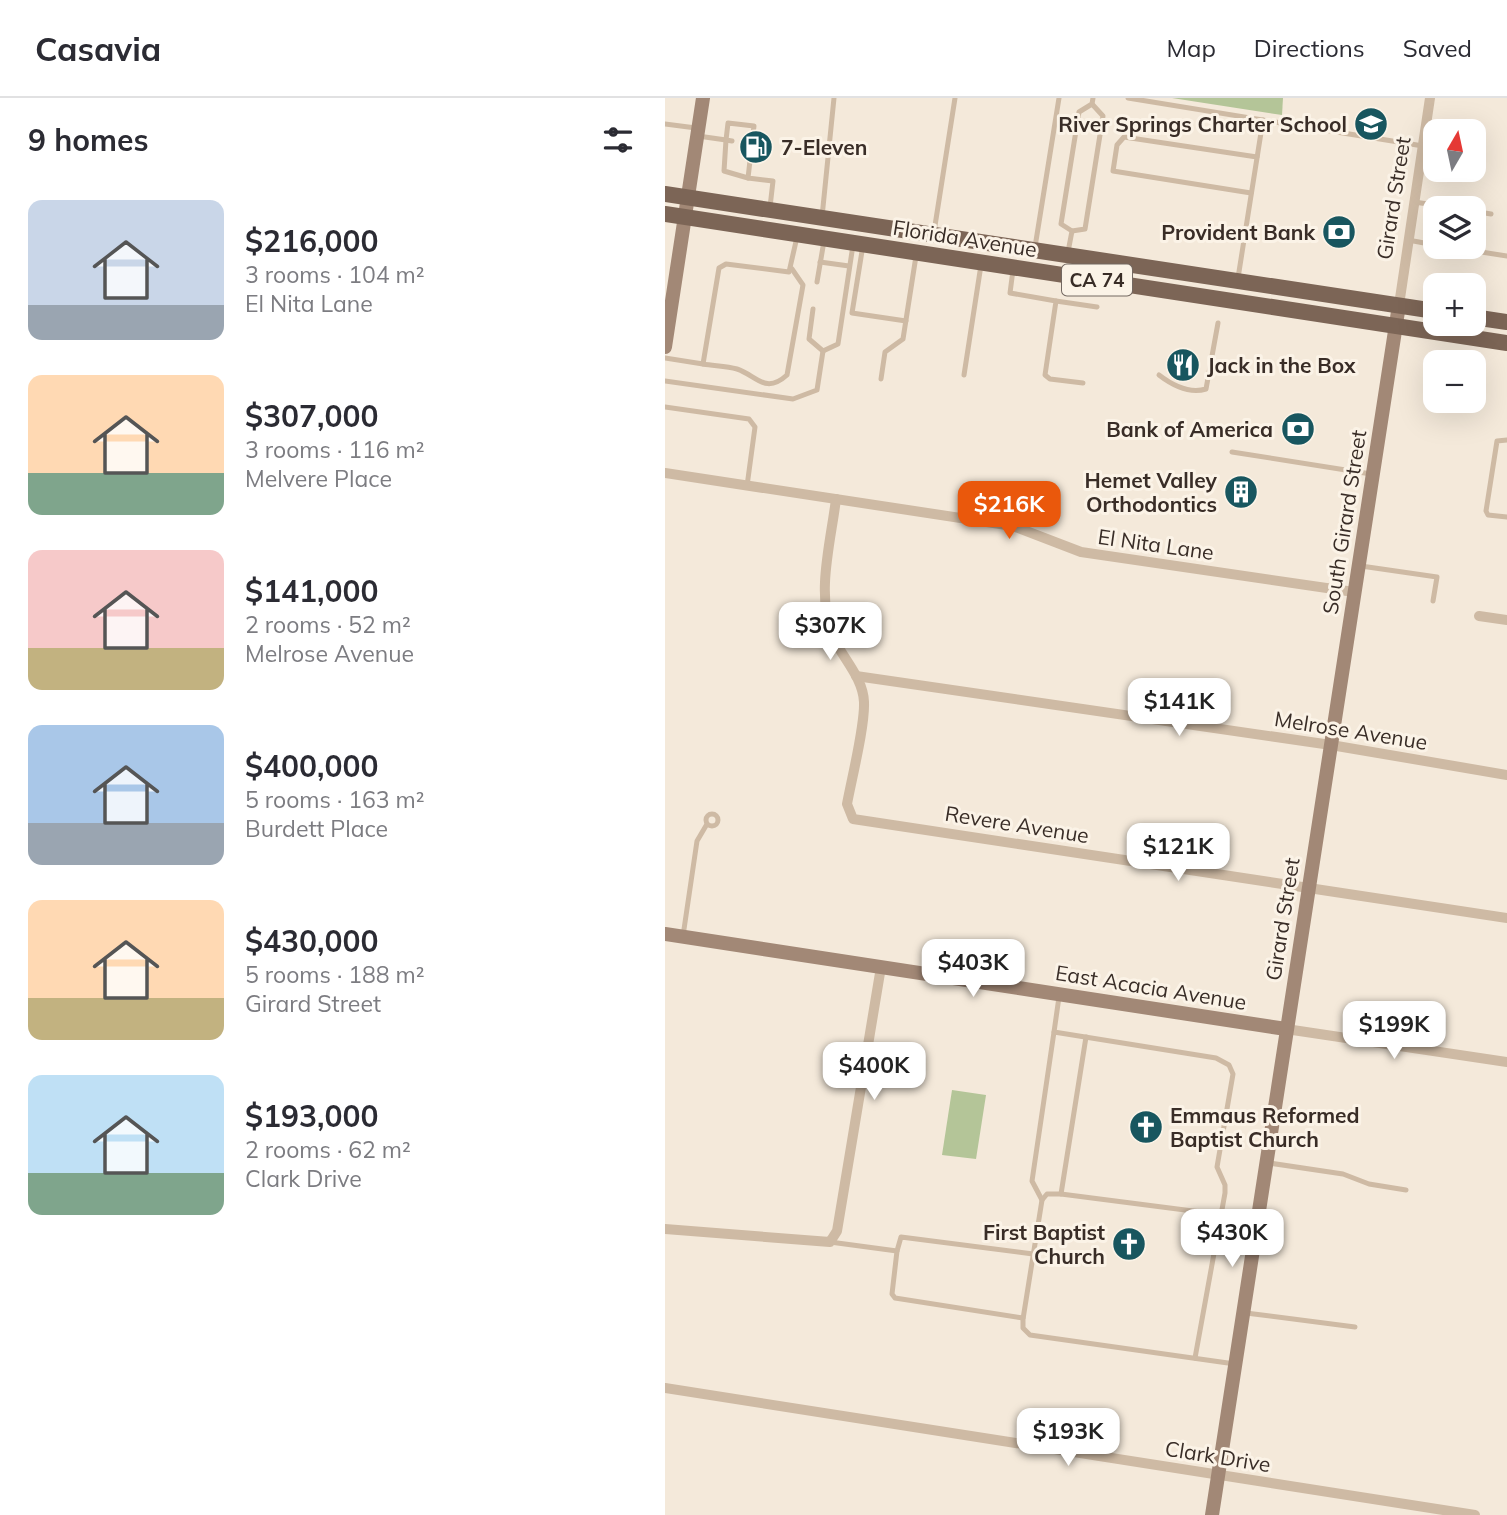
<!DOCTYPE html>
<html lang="en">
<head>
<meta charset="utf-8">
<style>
  :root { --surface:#fff; --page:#f7f7f7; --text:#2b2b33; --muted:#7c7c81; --line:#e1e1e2; --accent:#ea580c }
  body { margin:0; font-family:Mulish,sans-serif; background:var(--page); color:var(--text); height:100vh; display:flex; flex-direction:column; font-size:26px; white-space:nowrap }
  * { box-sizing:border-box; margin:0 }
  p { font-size:23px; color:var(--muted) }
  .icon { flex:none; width:38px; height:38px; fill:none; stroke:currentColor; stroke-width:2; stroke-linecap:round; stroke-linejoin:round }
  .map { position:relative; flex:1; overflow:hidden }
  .panel { display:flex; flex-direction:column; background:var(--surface); width:665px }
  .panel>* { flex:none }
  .needle { width:46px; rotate:9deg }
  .tools { position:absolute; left:758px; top:21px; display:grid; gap:14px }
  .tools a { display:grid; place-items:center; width:63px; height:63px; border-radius:14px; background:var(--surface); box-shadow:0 7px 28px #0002; font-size:35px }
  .price { position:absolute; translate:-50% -60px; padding:0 16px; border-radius:14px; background:#fff; color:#222; font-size:23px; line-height:46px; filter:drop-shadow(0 2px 4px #0008) }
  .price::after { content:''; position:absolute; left:50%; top:42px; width:21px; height:16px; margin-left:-10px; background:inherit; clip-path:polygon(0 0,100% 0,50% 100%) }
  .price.active { background:var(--accent); color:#fff }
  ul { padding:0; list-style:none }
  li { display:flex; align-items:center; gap:21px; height:175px; padding:0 28px }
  li span { display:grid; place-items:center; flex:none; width:196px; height:140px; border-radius:14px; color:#555 }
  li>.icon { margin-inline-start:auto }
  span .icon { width:84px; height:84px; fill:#fffc; stroke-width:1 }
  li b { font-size:30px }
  h2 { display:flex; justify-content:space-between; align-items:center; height:84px; padding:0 28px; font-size:30px }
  header { display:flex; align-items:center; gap:42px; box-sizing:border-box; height:98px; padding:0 35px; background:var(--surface); border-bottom:2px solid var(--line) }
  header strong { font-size:33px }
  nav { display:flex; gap:38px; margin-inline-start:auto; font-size:24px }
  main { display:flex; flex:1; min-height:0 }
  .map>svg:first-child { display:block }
  .green { fill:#b4c598 }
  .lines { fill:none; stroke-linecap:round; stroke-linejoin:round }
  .lane { stroke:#cebaa4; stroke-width:5 }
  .street { stroke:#cebaa4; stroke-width:10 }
  .secondary { stroke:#a28876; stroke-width:14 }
  .primary { stroke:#7c6556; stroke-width:16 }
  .labels { text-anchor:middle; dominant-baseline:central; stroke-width:6; stroke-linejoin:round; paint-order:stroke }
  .shield { fill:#fbf3e7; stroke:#736861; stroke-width:2 }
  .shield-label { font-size:19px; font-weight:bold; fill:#392d27 }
  .poi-label { font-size:21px; font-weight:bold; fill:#392d27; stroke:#fbf3e7; text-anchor:end }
  .street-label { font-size:21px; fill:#392d27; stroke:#fbf3e7 }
</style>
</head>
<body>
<header>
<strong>Casavia</strong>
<nav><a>Map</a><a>Directions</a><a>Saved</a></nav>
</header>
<main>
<section class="panel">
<h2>9 homes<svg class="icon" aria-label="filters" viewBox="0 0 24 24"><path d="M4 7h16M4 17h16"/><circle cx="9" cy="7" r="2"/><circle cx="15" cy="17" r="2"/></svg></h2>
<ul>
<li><span style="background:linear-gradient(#c9d6e8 75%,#9aa5b1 0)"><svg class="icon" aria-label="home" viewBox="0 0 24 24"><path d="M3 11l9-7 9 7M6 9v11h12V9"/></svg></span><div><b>$216,000</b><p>3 rooms · 104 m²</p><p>El Nita Lane</p></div></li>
<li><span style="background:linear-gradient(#ffd9b3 70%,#7fa58c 0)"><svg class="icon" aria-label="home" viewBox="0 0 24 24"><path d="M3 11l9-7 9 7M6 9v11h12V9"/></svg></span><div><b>$307,000</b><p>3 rooms · 116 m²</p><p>Melvere Place</p></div></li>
<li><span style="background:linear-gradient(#f6c9c9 70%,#c2b280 0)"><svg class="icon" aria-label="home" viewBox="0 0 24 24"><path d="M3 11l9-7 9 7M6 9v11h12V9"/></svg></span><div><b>$141,000</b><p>2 rooms · 52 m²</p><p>Melrose Avenue</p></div></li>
<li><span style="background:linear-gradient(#a9c7e8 70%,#9aa5b1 0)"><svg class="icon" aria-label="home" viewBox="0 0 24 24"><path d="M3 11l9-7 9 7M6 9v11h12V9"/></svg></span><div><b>$400,000</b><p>5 rooms · 163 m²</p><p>Burdett Place</p></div></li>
<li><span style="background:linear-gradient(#ffd9b3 70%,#c2b280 0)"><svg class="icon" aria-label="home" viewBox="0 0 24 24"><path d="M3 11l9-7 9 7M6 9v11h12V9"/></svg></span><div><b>$430,000</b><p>5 rooms · 188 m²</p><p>Girard Street</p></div></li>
<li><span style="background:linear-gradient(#bfe0f5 70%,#7fa58c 0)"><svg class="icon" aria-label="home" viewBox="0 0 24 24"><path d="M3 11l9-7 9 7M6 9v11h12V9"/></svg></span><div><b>$193,000</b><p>2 rooms · 62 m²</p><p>Clark Drive</p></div></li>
</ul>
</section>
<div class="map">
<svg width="842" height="1417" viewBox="0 0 842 1417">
  <rect width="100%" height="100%" fill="#f4e9da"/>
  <!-- green -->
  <g class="green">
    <polygon points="507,0 618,0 617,17"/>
    <polygon points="287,992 321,997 311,1061 277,1057"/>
  </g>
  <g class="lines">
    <!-- lane -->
    <g class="lane">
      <polyline points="463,0 758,48"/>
      <polyline points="0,26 31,30"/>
      <polyline points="33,38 61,42 63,25 89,28 83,80 108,83 105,109"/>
      <polyline points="67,43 61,42 59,73 83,80"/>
      <polyline points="586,95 448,73 452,47 459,39 592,59"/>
      <polyline points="749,104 791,110"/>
      <polyline points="808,113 826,116"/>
      <polyline points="157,119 169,0"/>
      <polyline points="407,133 420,131 438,18 427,6"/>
      <polyline points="269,134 290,0"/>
      <polyline points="743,142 770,147"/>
      <polyline points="198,147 187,215 241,223"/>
      <polyline points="370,149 394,0"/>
      <polyline points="784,149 842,158"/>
      <polyline points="403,154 407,133 396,126 414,14 427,6 428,0"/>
      <polyline points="155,164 184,168"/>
      <polyline points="348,172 345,195 391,203 380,277 385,281 418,285"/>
      <polyline points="573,180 598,22"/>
      <polyline points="152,184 159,143"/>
      <polyline points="391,203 432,209"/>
      <polyline points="148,211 144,241 158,253"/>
      <polyline points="158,253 173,246 188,147"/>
      <polyline points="0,260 38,266 54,170 61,166 124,174 132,139"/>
      <path d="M 38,266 C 49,268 61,268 72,271 C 91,277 100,297 122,277 L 138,187 L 127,171"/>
      <polyline points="299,277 316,167"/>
      <path d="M 494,277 C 507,287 524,296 541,291 L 553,225"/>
      <polyline points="216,281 220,254 238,241 251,158"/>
      <polyline points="0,283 128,301 152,292 158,253"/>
      <polyline points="0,309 84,321 90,329 82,388"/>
      <polyline points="842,342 832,343 821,413 823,417 842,419"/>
      <polyline points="567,354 706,376"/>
      <polyline points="696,468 772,479 768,503"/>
      <circle cx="47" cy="722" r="6"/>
      <polyline points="18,838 32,743 42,726"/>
      <polyline points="389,934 394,899"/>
      <polyline points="604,1065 678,1076 704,1086 741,1092"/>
      <polyline points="396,1096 421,939"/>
      <polyline points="377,1102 367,1083 389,934 551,960 564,967 568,976 552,1069 560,1087 560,1095 530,1260"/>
      <polyline points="165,1144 232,1153 236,1139 368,1156"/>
      <polyline points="232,1153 227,1196 230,1200 358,1220"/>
      <polyline points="581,1215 690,1229"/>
      <polyline points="570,1266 365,1237 358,1230 358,1221 377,1102 382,1096 396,1096 590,1121"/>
    </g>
    <!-- street -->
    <g class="street">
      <polyline points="734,207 765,0"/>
      <polyline points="0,375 348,428 416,454 689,494"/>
      <path d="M 171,401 C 166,443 151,495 167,536 C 175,558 198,578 199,604 C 200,628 187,679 182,706 L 188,721 L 842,820"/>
      <polyline points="814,518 842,522"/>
      <polyline points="191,578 666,647 842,677"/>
      <polyline points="621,931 842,964"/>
      <polyline points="0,1131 165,1144 172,1133 216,869"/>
      <polyline points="0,1290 810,1417"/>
    </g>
    <!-- secondary -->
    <g class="secondary">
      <polyline points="0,249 38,0"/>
      <polyline points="0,836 621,931"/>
      <polyline points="547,1417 734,207"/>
    </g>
    <!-- primary -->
    <g class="primary">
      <polyline points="0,96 770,213"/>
      <polyline points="0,116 842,245"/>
      <polyline points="808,219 842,224"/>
    </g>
  </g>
  <!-- icons -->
  <defs>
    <g id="school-disc" transform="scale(1.75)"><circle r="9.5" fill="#18565f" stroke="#fbf3e7"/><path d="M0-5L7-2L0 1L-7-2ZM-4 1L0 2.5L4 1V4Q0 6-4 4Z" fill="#fff"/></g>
    <g id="fuel-disc" transform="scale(1.75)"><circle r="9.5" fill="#18565f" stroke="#fbf3e7"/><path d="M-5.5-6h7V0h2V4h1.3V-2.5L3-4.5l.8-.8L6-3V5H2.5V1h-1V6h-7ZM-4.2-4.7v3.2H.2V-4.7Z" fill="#fff"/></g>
    <g id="bank-disc" transform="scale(1.75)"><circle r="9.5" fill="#18565f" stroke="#fbf3e7"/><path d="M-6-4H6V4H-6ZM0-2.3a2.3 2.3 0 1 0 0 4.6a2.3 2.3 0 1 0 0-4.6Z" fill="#fff"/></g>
    <g id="restaurant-disc" transform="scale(1.75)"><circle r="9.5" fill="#18565f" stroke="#fbf3e7"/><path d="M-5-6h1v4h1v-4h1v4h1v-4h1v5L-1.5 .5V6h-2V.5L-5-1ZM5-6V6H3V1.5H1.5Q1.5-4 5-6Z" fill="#fff"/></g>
    <g id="building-disc" transform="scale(1.75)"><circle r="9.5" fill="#18565f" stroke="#fbf3e7"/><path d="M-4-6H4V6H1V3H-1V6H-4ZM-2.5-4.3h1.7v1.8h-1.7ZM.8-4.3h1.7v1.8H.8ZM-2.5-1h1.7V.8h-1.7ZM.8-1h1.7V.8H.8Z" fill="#fff"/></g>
    <g id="church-disc" transform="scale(1.75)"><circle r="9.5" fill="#18565f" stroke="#fbf3e7"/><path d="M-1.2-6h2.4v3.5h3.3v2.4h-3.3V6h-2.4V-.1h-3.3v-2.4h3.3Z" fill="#fff"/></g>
  </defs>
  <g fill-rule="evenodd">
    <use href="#school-disc" x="706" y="26"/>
    <use href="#fuel-disc" x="91" y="49"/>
    <use href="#bank-disc" x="674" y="134"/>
    <use href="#restaurant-disc" x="518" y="267"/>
    <use href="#bank-disc" x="633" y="331"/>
    <use href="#building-disc" x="576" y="394"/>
    <use href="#church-disc" x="481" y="1029"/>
    <use href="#church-disc" x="464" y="1146"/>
  </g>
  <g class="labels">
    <!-- shield labels -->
    <rect class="shield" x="397" y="166.5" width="70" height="31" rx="5"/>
    <g class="shield-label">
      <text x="432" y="182">CA 74</text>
    </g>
    <!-- poi labels -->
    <g class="poi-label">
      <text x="682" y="26">River Springs Charter School</text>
      <text x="116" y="49" text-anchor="start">7-Eleven</text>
      <text x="650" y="134">Provident Bank</text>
      <text x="542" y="267" text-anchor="start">Jack in the Box</text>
      <text x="608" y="331">Bank of America</text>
      <text x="552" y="382">Hemet Valley<tspan x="552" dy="24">Orthodontics</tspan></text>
      <text x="505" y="1017" text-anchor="start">Emmaus Reformed<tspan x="505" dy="24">Baptist Church</tspan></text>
      <text x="440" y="1134">First Baptist<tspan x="440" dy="24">Church</tspan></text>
    </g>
    <!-- street labels -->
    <g class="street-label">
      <text transform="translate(728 100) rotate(-81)">Girard Street</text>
      <text transform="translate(300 140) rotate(9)">Florida Avenue</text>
      <text transform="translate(679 424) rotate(-81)">South Girard Street</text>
      <text transform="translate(491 446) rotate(8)">El Nita Lane</text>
      <text transform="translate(686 632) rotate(9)">Melrose Avenue</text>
      <text transform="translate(352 726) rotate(9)">Revere Avenue</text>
      <text transform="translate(617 821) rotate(-81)">Girard Street</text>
      <text transform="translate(486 889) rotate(9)">East Acacia Avenue</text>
      <text transform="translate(553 1358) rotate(9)">Clark Drive</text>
    </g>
  </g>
</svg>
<div class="tools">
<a><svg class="needle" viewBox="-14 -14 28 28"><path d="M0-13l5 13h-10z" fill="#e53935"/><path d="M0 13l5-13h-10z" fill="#7c7c81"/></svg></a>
<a><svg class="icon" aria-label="layers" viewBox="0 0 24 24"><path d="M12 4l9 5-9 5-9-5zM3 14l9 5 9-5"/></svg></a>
<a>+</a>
<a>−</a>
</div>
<b class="price active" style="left:344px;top:443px">$216K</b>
<b class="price" style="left:165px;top:564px">$307K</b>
<b class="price" style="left:514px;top:640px">$141K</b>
<b class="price" style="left:513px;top:785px">$121K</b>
<b class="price" style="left:308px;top:901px">$403K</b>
<b class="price" style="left:729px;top:963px">$199K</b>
<b class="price" style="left:209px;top:1004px">$400K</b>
<b class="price" style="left:567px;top:1171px">$430K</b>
<b class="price" style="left:403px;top:1370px">$193K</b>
</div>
</main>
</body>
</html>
